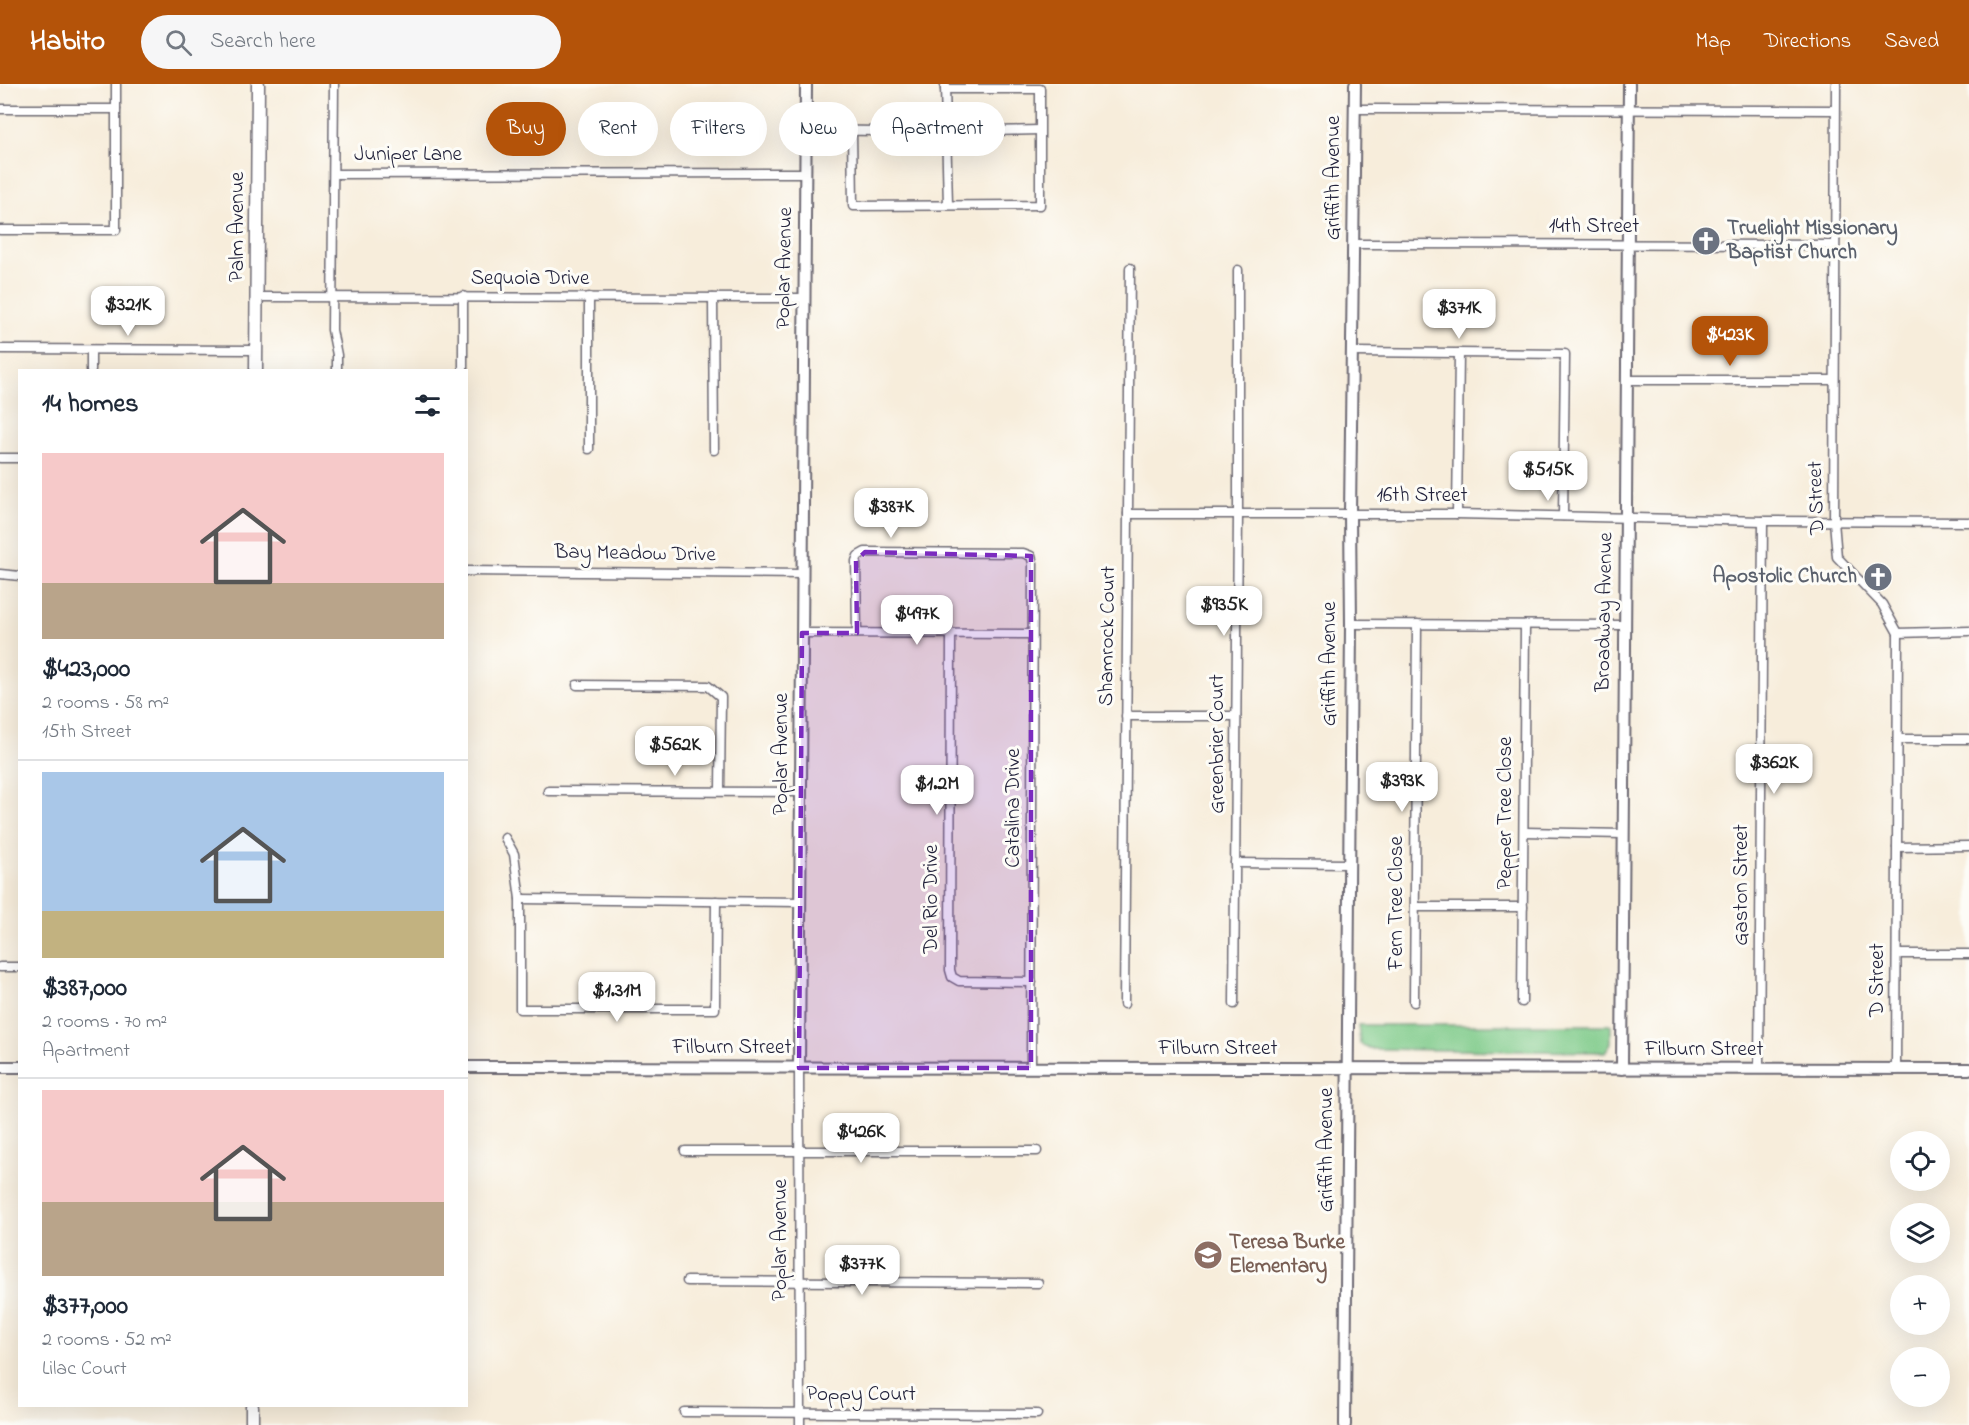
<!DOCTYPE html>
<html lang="en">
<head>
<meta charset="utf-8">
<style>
  :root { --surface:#fff; --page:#f6f6f7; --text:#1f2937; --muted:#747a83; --line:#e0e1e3; --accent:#b45309 }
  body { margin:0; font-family:"Indie Flower",sans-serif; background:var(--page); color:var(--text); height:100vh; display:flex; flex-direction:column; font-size:22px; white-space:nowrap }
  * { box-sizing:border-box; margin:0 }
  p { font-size:20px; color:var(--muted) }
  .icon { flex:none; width:33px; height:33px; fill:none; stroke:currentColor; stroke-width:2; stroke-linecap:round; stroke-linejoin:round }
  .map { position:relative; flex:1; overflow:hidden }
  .sheet { position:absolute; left:18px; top:285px; width:450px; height:1038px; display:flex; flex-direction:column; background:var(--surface); border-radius:0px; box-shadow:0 6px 24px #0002 }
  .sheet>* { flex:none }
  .top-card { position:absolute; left:486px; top:18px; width:570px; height:54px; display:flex; gap:12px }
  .fabs { position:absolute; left:1890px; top:1047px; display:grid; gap:12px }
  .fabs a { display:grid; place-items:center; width:60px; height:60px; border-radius:50%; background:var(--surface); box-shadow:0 6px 24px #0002; font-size:30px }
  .price { position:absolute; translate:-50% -51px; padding:0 14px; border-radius:12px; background:#fff; color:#222; font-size:20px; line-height:39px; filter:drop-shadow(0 2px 3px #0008) }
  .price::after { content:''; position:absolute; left:50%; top:36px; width:18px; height:14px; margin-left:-9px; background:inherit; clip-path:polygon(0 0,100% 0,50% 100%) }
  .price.on { background:var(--accent); color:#fff }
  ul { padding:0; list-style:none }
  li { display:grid; align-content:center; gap:12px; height:318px; padding:0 24px }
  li+li { border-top:2px solid var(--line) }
  li span { display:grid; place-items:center; height:186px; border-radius:0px; color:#555 }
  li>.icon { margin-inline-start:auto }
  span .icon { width:108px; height:108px; fill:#fffc; stroke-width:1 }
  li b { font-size:26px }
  h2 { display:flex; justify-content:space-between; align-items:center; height:72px; padding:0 24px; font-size:26px }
  .chip { padding:0 21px; border-radius:27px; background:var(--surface); box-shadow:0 6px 24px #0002; font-size:21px; line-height:54px }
  .chip.on { background:var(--accent); color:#fff }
  header { display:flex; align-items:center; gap:36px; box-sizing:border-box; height:84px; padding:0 30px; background:var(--accent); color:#fff }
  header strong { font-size:28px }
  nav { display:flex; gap:33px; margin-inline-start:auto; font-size:21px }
  .search { width:420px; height:54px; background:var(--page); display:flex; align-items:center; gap:15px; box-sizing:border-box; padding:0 21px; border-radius:33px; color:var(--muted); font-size:22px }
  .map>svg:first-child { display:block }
  .green { fill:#7eca89; stroke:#507662; stroke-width:1.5 }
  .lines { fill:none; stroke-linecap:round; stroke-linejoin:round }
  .minor-casing { stroke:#6d6973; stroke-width:11 }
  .tertiary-casing { stroke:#6d6973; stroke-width:14 }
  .secondary-casing { stroke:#6d6973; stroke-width:15 }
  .minor { stroke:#fff; stroke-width:8 }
  .tertiary { stroke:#fff; stroke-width:10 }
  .secondary { stroke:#fff; stroke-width:12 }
  .marked { fill:#7b2cbf; fill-opacity:0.2; stroke:#7b2cbf; stroke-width:4.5; stroke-dasharray:12 8; stroke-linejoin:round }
  .labels { text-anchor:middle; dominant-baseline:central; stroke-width:6; stroke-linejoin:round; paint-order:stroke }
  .street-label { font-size:21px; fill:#22223b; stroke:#fdfcf7 }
  .worship-label { font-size:21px; font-weight:bold; fill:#5b616d; stroke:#fdfcf7; text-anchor:start }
  .education-label { font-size:21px; font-weight:bold; fill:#785e54; stroke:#fdfcf7; text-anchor:start }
</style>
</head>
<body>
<header>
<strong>Habito</strong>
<div class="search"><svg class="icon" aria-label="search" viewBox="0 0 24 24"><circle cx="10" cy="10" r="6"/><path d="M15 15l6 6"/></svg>Search here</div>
<nav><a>Map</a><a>Directions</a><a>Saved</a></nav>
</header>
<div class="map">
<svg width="1969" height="1341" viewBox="0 0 1969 1341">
  <rect width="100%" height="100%" fill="#fdfcf7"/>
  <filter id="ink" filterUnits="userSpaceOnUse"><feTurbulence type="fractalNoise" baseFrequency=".0167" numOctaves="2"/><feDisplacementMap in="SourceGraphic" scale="12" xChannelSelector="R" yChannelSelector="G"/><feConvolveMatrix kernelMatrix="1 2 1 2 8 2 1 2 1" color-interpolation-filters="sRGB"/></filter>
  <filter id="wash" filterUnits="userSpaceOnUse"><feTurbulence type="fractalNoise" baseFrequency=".008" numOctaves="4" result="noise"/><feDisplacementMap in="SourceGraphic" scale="24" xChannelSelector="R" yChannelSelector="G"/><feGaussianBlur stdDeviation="1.35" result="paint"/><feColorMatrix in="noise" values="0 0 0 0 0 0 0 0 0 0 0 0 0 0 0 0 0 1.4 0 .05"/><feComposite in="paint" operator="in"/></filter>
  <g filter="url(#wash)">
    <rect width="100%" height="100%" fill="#f7eddb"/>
    <!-- green -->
    <polygon class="green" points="1358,941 1611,941 1611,959 1605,968 1369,965 1360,959"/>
  </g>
  <g filter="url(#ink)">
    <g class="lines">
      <!-- minor casing -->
      <g class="minor-casing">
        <g id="minor">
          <polyline points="334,0 332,246 337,271 337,286"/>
          <polyline points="1836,0 1834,437 1837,473 1882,520 1898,549 1896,986"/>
          <polyline points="945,2 948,121"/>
          <polyline points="0,25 116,25"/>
          <polyline points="1354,25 1835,26"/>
          <polyline points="806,46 947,48 1039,46"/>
          <polyline points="852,46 853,122 1040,121 1040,5 945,5"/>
          <polyline points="334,90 806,89"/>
          <polyline points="0,146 116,146 116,0"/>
          <polyline points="1353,160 1834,161"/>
          <polyline points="463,212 463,286"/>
          <polyline points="257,213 804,214"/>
          <polyline points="713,214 714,366"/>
          <polyline points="0,265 256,266"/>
          <polyline points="1353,268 1565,270 1563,432"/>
          <polyline points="91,286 91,266"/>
          <polyline points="1627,296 1833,296"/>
          <polyline points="589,365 589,213"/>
          <polyline points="0,374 20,374"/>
          <polyline points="1128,430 1457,430 1763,437 1969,438"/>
          <polyline points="1457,430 1459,269"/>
          <polyline points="466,487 803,490"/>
          <polyline points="0,490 20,492"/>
          <polyline points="1351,540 1625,541"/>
          <polyline points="802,549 1032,550"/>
          <polyline points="857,549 856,477 858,472 865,468 1023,469 1031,472 1033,479 1031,984"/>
          <polyline points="951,549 950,886 952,893 959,897 1032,898"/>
          <polyline points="1898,549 1969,547"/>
          <polyline points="577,601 708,602 721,613 720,707"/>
          <polyline points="1126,632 1236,632"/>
          <polyline points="1898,655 1969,655"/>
          <polyline points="548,707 801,708"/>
          <polyline points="1525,748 1623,750"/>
          <polyline points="505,754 514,770 520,815 520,925 715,925 716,817"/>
          <polyline points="1897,763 1969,762"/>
          <polyline points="1235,779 1348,780"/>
          <polyline points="520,815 800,818"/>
          <polyline points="1415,823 1523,823"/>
          <polyline points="1897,870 1969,870"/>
          <polyline points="0,883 20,883"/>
          <polyline points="1414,918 1417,540"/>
          <polyline points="1522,918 1525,541"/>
          <polyline points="1124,920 1130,184"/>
          <polyline points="1234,920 1238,430 1238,186"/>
          <polyline points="799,984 800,1341"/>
          <polyline points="1759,985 1763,437"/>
          <polyline points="685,1067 1037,1067"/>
          <polyline points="687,1197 1038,1199"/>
          <polyline points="684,1328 1037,1330"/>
        </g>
      </g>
      <!-- tertiary casing -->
      <g class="tertiary-casing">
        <g id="tertiary">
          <polyline points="0,983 20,983"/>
          <polyline points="466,983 1969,985"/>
          <polyline points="799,984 806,0"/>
          <polyline points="1622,985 1629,0"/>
          <polyline points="1345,1341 1351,540 1350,430 1355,0"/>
        </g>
      </g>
      <!-- secondary casing -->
      <g class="secondary-casing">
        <g id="secondary">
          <polyline points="256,286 258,0"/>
          <polyline points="252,1322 252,1341"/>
        </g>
      </g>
      <!-- minor -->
      <use href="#minor" class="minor"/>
      <!-- tertiary -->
      <use href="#tertiary" class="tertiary"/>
      <!-- secondary -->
      <use href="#secondary" class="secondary"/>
    </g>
  </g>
  <!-- marked area -->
  <path class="marked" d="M 865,468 L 1031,472 L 1031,984 L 799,984 L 802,549 L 857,549 L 856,477 Z"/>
  <!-- icons -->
  <defs>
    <g id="church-disc" transform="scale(1.5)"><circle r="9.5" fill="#6b7280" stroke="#fdfcf7"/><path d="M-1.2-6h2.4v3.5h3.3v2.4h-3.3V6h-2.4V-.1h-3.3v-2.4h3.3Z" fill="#fff"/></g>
    <g id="school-disc" transform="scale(1.5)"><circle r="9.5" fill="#8d6e63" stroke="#fdfcf7"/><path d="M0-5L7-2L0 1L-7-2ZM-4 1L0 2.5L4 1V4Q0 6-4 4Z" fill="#fff"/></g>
  </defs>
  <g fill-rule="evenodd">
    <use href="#church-disc" x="1706" y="157"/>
    <use href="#church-disc" x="1878" y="493"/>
    <use href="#school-disc" x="1208" y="1171"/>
  </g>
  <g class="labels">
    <!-- street labels -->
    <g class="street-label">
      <text x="408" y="71">Juniper Lane</text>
      <text transform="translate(1334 94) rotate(-90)">Griffith Avenue</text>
      <text transform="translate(238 143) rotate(-90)">Palm Avenue</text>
      <text x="1594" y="143">14th Street</text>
      <text transform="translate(785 184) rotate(-89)">Poplar Avenue</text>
      <text x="530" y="195">Sequoia Drive</text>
      <text x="1422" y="412">16th Street</text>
      <text transform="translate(1817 414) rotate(-92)">D Street</text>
      <text transform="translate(635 470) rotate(1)">Bay Meadow Drive</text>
      <text transform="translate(1605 528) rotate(-89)">Broadway Avenue</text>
      <text transform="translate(1108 552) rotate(-89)">Shamrock Court</text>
      <text transform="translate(1330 580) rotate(-90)">Griffith Avenue</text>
      <text transform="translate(1218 660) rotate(-90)">Greenbrier Court</text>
      <text transform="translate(782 670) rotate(-90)">Poplar Avenue</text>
      <text transform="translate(1014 724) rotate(-90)">Catalina Drive</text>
      <text transform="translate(1506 729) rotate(-90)">Pepper Tree Close</text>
      <text transform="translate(1742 801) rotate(-90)">Gaston Street</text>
      <text transform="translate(932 815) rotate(-90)">Del Rio Drive</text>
      <text transform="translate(1397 819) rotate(-90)">Fern Tree Close</text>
      <text transform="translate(1878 896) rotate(-90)">D Street</text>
      <text x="732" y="964">Filburn Street</text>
      <text x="1218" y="965">Filburn Street</text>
      <text x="1704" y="966">Filburn Street</text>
      <text transform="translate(1327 1066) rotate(-90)">Griffith Avenue</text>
      <text transform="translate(781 1156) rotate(-90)">Poplar Avenue</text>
      <text x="861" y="1311">Poppy Court</text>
    </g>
    <!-- worship labels -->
    <g class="worship-label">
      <text x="1727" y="145">Truelight Missionary<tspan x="1727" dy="24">Baptist Church</tspan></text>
      <text x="1857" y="493" text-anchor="end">Apostolic Church</text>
    </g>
    <!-- education labels -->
    <g class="education-label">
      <text x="1229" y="1159">Teresa Burke<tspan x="1229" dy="24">Elementary</tspan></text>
    </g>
  </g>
</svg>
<div class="fabs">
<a><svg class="icon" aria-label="locate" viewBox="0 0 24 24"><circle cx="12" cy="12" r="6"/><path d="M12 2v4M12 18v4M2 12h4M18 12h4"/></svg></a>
<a><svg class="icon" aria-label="layers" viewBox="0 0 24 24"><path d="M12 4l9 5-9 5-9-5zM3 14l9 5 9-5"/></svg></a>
<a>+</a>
<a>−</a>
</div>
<b class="price" style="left:128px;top:253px">$321K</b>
<b class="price" style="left:1459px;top:256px">$371K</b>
<b class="price on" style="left:1730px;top:283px">$423K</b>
<b class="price" style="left:1548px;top:418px">$515K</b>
<b class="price" style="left:891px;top:455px">$387K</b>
<b class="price" style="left:1224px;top:553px">$935K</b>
<b class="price" style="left:917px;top:562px">$497K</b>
<b class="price" style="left:675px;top:693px">$562K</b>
<b class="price" style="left:1774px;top:711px">$362K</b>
<b class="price" style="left:1402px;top:729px">$393K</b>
<b class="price" style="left:937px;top:732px">$1.2M</b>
<b class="price" style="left:617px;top:939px">$1.31M</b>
<b class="price" style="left:861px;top:1080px">$426K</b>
<b class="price" style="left:862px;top:1212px">$377K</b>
<div class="top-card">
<a class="chip on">Buy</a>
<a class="chip">Rent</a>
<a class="chip">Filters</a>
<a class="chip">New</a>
<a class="chip">Apartment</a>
</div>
<section class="sheet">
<h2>14 homes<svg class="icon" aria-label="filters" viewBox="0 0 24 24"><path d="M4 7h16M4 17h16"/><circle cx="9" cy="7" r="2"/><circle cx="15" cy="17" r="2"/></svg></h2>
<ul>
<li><span style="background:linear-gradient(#f6c9c9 70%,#b9a48a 0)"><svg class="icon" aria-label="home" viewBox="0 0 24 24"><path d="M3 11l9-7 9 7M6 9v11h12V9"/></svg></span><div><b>$423,000</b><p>2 rooms · 58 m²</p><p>15th Street</p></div></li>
<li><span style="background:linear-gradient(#a9c7e8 75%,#c2b280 0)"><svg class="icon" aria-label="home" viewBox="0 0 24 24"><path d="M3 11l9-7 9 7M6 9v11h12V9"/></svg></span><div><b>$387,000</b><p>2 rooms · 70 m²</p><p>Apartment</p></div></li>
<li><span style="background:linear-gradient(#f6c9c9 60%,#b9a48a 0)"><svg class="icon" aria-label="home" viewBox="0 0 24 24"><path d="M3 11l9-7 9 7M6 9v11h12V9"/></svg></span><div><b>$377,000</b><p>2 rooms · 52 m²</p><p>Lilac Court</p></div></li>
</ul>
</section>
</div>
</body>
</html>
